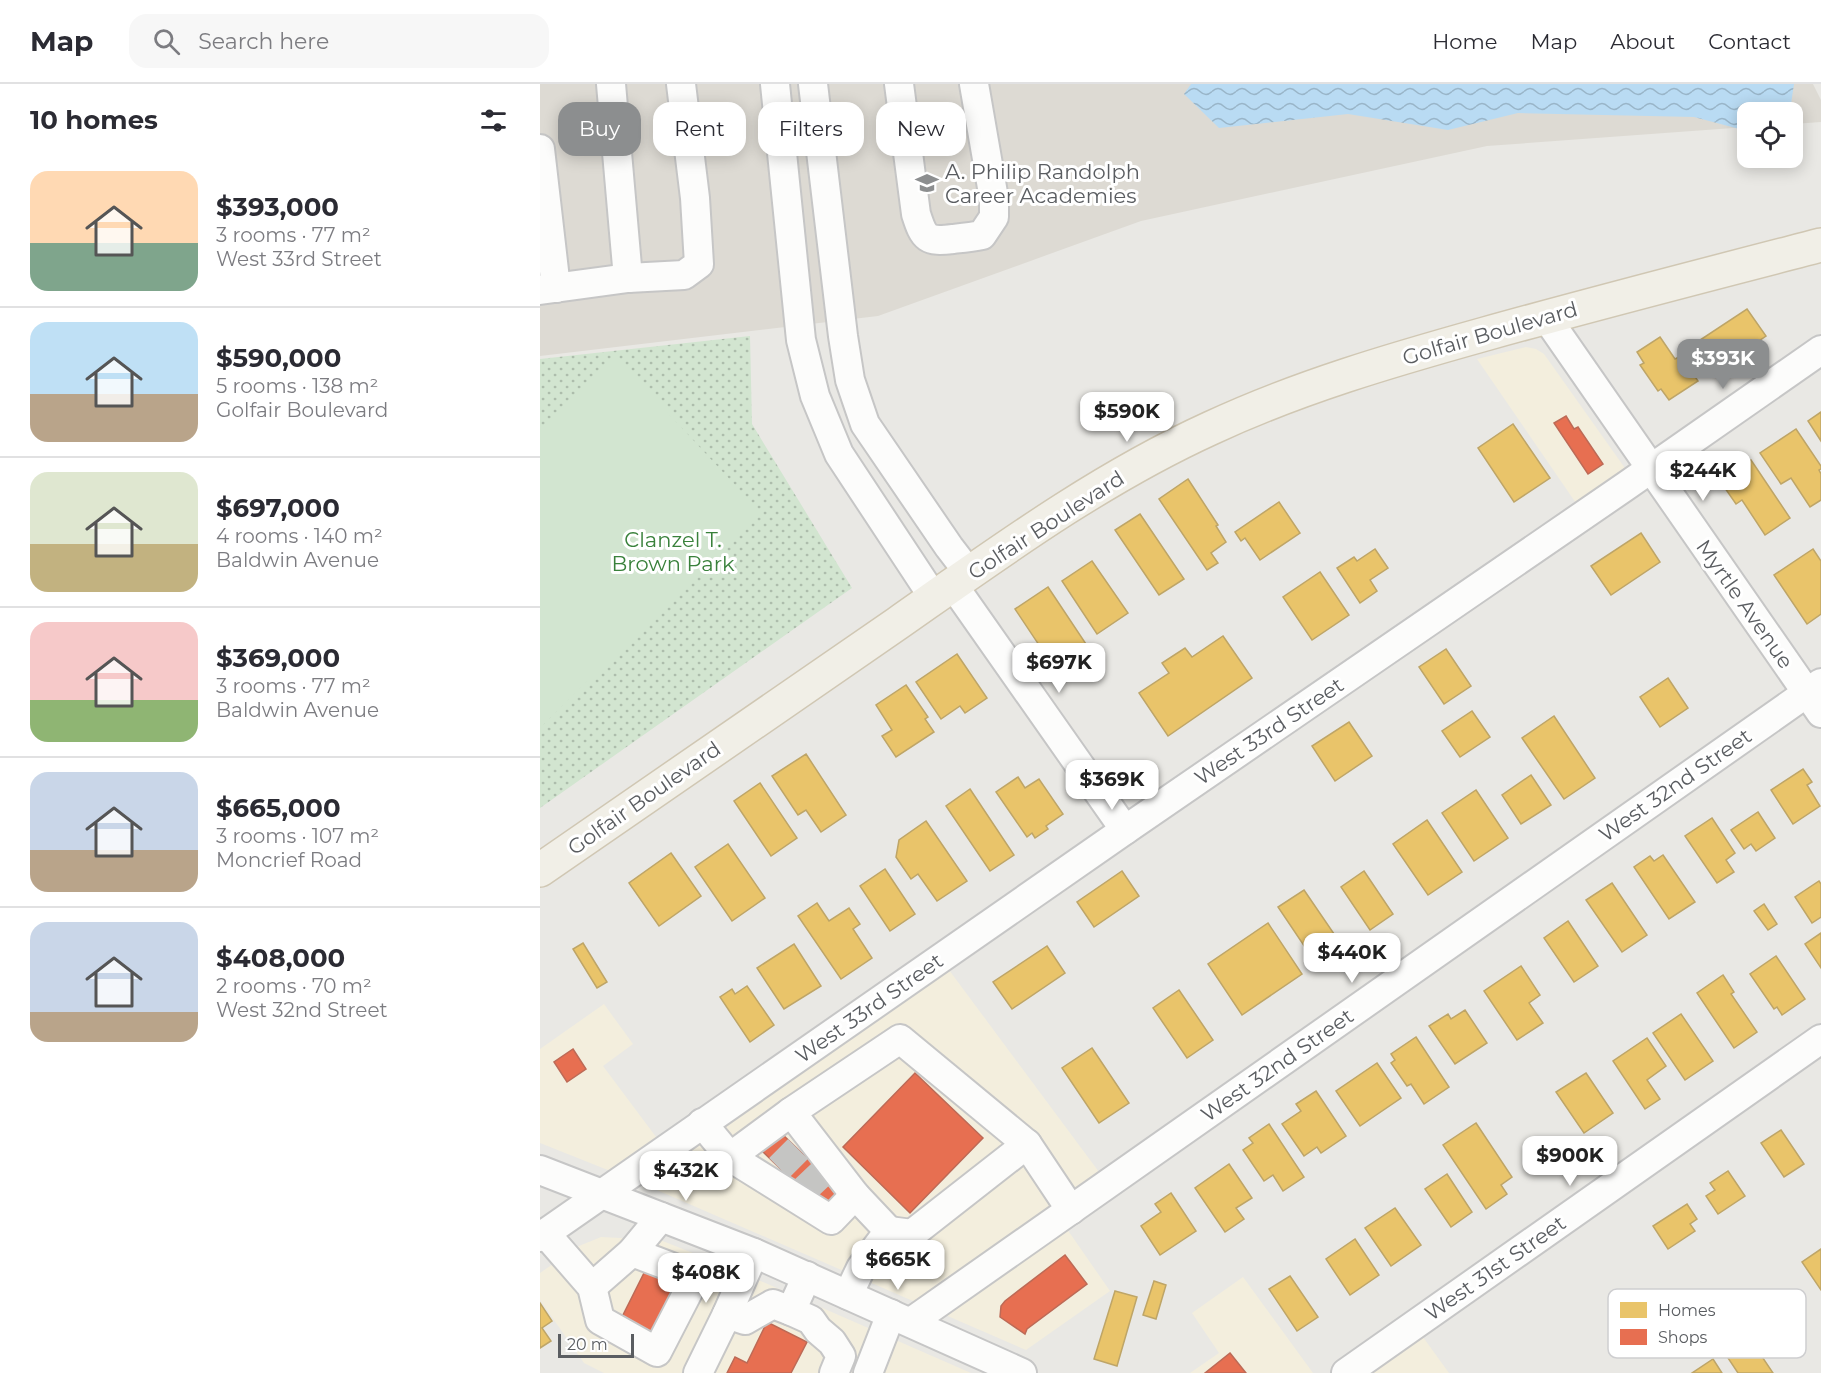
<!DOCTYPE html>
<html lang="en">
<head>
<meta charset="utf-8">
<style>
  :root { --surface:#fff; --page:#f7f7f7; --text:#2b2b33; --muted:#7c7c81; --line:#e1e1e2; --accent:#8c8e8f }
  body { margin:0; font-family:Montserrat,sans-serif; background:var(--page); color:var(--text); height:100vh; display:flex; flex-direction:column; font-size:22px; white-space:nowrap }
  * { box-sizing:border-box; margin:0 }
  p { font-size:20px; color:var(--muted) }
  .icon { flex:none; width:33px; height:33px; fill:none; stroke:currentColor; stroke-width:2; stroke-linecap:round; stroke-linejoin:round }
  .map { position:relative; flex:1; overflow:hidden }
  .drawer { display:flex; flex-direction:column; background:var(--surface); width:540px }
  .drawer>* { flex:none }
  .top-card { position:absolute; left:18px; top:18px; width:570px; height:54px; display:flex; gap:12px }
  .buttons { position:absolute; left:1197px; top:18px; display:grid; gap:12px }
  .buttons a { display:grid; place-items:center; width:66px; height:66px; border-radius:12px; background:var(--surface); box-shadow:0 3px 15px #0003; font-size:30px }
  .scale { position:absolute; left:18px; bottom:15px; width:76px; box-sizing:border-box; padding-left:6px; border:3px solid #5a5d61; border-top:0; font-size:16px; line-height:21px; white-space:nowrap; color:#5a5d61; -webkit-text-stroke:4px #fff; paint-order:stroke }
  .price { position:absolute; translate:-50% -51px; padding:0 14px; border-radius:12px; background:#fff; color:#222; font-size:20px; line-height:39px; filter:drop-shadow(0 2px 3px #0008) }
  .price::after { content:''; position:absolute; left:50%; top:36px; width:18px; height:14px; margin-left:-9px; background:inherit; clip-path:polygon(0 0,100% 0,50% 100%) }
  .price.current { background:var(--accent); color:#fff }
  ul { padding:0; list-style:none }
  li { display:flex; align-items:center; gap:18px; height:150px; padding:0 30px }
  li+li { border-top:2px solid var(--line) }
  li span { display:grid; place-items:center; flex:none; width:168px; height:120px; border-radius:18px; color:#555 }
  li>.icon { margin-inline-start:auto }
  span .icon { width:72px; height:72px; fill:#fffc; stroke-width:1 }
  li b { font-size:26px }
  h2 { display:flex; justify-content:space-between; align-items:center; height:72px; padding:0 30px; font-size:26px }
  .chip { padding:0 21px; border-radius:18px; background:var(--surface); box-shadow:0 3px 15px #0003; font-size:21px; line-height:54px }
  .chip.current { background:var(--accent); color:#fff }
  header { display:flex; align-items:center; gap:36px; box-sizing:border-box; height:84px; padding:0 30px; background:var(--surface); border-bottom:2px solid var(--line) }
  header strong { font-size:28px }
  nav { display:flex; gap:33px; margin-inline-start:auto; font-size:21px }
  .search { width:420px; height:54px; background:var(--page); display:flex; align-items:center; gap:15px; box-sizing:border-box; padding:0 21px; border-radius:18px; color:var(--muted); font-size:22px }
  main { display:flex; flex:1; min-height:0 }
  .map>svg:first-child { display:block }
  .commercial { fill:#f3eedd }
  .education { fill:#dddad3 }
  .park { fill:url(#park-dots) }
  .pitch { fill:#d2e5d0 }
  .water { fill:url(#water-waves) }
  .homes { fill:#e9c46a; stroke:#bea567; stroke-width:1.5 }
  .shops { fill:#e76f51; stroke:#bd6a56; stroke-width:1.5 }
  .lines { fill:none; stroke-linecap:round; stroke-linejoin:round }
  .minor-tunnel { stroke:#c5c5c3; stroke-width:28; stroke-dasharray:28 14; stroke-linecap:butt }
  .minor-casing { stroke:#c6c6c6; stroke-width:32 }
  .major-casing { stroke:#d0c7b3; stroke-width:36 }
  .minor { stroke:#fcfcfb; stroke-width:28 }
  .major { stroke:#f1efe7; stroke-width:33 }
  .labels { text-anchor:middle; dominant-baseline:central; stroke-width:6; stroke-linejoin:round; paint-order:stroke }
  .poi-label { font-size:21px; fill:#5a5d61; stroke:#fff; text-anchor:start }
  .street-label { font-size:21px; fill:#5a5d61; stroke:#fff }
  .park-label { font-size:21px; fill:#39813b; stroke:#fff }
  .key { fill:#fff; stroke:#ceced0; stroke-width:1.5 }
  .key-label { font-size:16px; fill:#5a5d61 }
</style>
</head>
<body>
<header>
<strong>Map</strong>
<div class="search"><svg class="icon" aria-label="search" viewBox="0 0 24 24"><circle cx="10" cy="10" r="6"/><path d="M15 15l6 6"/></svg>Search here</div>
<nav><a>Home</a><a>Map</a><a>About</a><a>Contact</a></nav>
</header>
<main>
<section class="drawer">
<h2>10 homes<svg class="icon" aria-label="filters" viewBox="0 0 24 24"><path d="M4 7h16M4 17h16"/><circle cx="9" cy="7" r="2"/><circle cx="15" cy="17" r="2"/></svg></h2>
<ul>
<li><span style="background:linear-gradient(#ffd9b3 60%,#7fa58c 0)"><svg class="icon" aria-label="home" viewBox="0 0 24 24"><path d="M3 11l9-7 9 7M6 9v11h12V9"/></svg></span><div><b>$393,000</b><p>3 rooms · 77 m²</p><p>West 33rd Street</p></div></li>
<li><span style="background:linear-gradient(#bfe0f5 60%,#b9a48a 0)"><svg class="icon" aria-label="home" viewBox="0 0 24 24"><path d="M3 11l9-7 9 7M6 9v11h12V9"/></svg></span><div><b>$590,000</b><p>5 rooms · 138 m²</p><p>Golfair Boulevard</p></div></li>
<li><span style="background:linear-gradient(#dfe7d0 60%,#c2b280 0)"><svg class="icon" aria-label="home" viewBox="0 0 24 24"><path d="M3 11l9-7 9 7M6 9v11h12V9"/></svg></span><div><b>$697,000</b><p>4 rooms · 140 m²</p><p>Baldwin Avenue</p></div></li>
<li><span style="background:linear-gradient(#f6c9c9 65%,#8fb573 0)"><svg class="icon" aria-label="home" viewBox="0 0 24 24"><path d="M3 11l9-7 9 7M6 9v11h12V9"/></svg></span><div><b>$369,000</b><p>3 rooms · 77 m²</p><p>Baldwin Avenue</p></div></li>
<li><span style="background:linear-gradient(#c9d6e8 65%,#b9a48a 0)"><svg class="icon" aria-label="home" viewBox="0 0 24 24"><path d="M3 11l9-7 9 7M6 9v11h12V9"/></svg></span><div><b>$665,000</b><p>3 rooms · 107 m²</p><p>Moncrief Road</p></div></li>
<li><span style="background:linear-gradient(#c9d6e8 75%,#b9a48a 0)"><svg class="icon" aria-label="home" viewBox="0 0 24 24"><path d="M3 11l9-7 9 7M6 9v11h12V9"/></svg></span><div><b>$408,000</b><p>2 rooms · 70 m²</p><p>West 32nd Street</p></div></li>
</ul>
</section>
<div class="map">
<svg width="1281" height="1289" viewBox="0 0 1281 1289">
  <defs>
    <pattern id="park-dots" width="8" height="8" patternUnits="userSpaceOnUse" patternTransform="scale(1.5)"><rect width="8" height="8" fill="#d2e5d0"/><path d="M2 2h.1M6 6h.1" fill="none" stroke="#adbdac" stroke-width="1.8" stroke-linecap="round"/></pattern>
    <pattern id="water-waves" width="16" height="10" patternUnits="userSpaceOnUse" patternTransform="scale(1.5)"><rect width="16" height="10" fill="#b9dbf3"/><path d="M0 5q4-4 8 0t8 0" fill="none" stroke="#99b5c8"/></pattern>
  </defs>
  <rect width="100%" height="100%" fill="#e9e8e4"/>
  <!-- commercial -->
  <g class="commercial">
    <polygon points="986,263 996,265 1004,270 1087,387 1038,422 937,275"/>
    <polygon points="409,886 559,1088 511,1122 570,1207 486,1266 103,1100 0,1059 0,965 64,920 93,960 63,982 134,1077"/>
    <polygon points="61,1153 120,1156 191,1184 431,1289 64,1289 44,1279 0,1216 0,1189 39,1162"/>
    <polygon points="703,1193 773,1289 650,1289 679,1269 652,1229"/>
    <polygon points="883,1253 909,1289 831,1289"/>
  </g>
  <!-- education -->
  <polygon class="education" points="0,0 1273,0 1281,16 1281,38 1253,40 1252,28 1208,28 1207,43 947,62 601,137 338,232 0,272"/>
  <!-- park -->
  <polygon class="park" points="210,252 212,340 312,504 0,724 0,275"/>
  <!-- pitch -->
  <polygon class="pitch" points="76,273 220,428 0,644 0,348"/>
  <!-- water -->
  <polygon class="water" points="651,0 1254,0 1251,20 1242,28 1208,28 1207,47 1154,33 978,29 908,46 808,30 679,44 644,10"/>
  <!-- homes -->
  <g class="homes">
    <polygon points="1207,225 1226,252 1197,272 1199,275 1175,292 1154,260"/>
    <polygon points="1120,253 1135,275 1141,272 1158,297 1129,316 1121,305 1118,307 1100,281 1104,279 1097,268"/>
    <polygon points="1281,328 1281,357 1268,337"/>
    <polygon points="973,340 1010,394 974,418 938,364"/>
    <polygon points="1256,345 1281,382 1281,385 1279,386 1281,390 1281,416 1270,423 1251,394 1241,400 1220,369"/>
    <polygon points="1211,376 1250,434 1225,451 1202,416 1196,420 1180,397"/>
    <polygon points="648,395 678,441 676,442 686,458 671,469 678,479 667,486 619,415"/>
    <polygon points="739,418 760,449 720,476 705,454 701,457 695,448"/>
    <polygon points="600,430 644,495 619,511 575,446"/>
    <polygon points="1101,449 1120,478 1071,511 1051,482"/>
    <polygon points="835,465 848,484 830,496 837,507 820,519 797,484 814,473 817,477"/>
    <polygon points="1273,465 1281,477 1281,530 1267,540 1234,491"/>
    <polygon points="552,477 588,529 557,550 522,497"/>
    <polygon points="780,488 809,531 772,556 743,513"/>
    <polygon points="508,503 546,560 513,582 475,525"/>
    <polygon points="683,552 712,594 628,652 599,609 629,589 622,579 645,564 652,573"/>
    <polygon points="906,565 931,602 904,620 879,583"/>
    <polygon points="417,570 447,614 425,629 420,622 401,635 376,598"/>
    <polygon points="1128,594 1148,624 1120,643 1100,613"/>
    <polygon points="366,601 388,633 385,635 394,648 356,673 342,652 352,646 336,621"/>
    <polygon points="932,627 950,653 920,673 902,647"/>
    <polygon points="1014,632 1055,694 1024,715 982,654"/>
    <polygon points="809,638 832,672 795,697 772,662"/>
    <polygon points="266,670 306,731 281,748 266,726 258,731 232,692"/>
    <polygon points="1263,685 1272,698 1267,701 1280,722 1253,740 1231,706"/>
    <polygon points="991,691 1011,721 981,740 962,711"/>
    <polygon points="478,693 485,704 499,695 523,730 506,742 508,745 495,754 492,749 487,753 456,708"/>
    <polygon points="220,699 257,754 231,772 194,717"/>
    <polygon points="430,705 474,771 450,787 406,722"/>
    <polygon points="936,706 968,754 934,777 902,729"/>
    <polygon points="1218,728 1235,754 1216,767 1211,760 1204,765 1191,746"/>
    <polygon points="1172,734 1195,769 1186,776 1194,788 1177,799 1145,752"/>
    <polygon points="887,736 922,788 888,811 853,760"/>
    <polygon points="386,737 427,797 397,817 378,790 371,795 356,773 359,756"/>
    <polygon points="188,760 225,814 192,837 155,783"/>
    <polygon points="131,769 161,812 119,842 89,799"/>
    <polygon points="1123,771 1155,818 1129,835 1094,783 1110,772 1114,777"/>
    <polygon points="345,785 375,830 350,847 320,802"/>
    <polygon points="582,787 599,812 554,843 537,818"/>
    <polygon points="824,787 853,830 830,846 801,803"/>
    <polygon points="1279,797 1281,800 1281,833 1272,839 1255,813"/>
    <polygon points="1072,799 1107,851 1082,868 1046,816"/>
    <polygon points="764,806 803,863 777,881 738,823"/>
    <polygon points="277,819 289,837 309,824 320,840 313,845 332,874 301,895 258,832"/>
    <polygon points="1224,820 1237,840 1228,846 1214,827"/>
    <polygon points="1028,837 1058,882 1034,898 1004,854"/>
    <polygon points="728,839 762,890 702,931 668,880"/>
    <polygon points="1281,849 1281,884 1265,860"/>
    <polygon points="43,859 67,898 57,904 33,865"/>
    <polygon points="254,860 281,902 244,925 217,884"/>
    <polygon points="507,862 525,889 472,925 453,898"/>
    <polygon points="1236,872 1265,915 1242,931 1237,923 1234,925 1210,890"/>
    <polygon points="981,882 1000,911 989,919 1003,939 977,956 944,907"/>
    <polygon points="1183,891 1194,908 1191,910 1217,948 1194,964 1157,909"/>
    <polygon points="207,902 234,941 210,958 180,913 192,905 195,910"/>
    <polygon points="639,906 673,956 647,974 613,924"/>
    <polygon points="925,926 947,959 915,980 889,942 908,930 911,935"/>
    <polygon points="1141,930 1173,977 1145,996 1113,949"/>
    <polygon points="876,953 909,1003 884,1020 871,1000 867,1002 851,979 855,976 851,970"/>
    <polygon points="1107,954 1126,982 1107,996 1120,1015 1105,1025 1073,977"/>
    <polygon points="552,964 589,1019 559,1039 522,984"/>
    <polygon points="837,979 861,1014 820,1042 796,1007"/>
    <polygon points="1046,989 1073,1029 1044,1049 1016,1008"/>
    <polygon points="776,1007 806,1052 781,1069 777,1063 764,1072 742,1040 761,1027 756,1020"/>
    <polygon points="936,1039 972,1093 961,1101 967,1110 946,1125 903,1061"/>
    <polygon points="729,1040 764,1093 743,1107 733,1091 724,1097 703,1066 713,1059 709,1054"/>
    <polygon points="1241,1046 1264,1080 1244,1093 1221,1059"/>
    <polygon points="689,1080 712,1114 696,1124 704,1135 685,1148 655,1104"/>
    <polygon points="1188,1087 1205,1112 1178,1130 1166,1112 1175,1106 1170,1099"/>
    <polygon points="907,1090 932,1128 911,1143 885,1105"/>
    <polygon points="631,1109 656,1147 620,1171 601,1142 621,1128 615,1120"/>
    <polygon points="1147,1120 1157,1135 1150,1140 1155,1147 1128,1165 1113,1142"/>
    <polygon points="855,1124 881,1161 851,1182 825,1144"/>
    <polygon points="815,1155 839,1191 810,1211 786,1175"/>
    <polygon points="1281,1165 1281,1206 1262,1178"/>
    <polygon points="750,1192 778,1233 757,1247 729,1205"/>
    <polygon points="614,1197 626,1201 616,1235 603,1231"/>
    <polygon points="575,1207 597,1213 577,1282 554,1275"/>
    <polygon points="0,1219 12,1237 2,1244 11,1257 0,1264"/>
    <polygon points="1204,1246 1233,1289 1198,1289 1180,1262"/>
    <polygon points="1173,1275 1182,1289 1152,1289"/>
  </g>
  <!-- shops -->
  <g class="shops">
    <polygon points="1026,332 1034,345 1038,343 1063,380 1048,390 1014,339"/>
    <polygon points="33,965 46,985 27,998 14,978"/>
    <polygon points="375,989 443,1054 370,1129 303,1063"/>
    <polygon points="239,1047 301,1107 283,1126 221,1066"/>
    <polygon points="525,1171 547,1200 487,1245 485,1250 460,1233 461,1222 465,1217"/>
    <polygon points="106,1185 139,1202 115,1250 82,1233"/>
    <polygon points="227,1238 267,1258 251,1289 187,1289 195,1273 207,1279"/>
    <polygon points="690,1269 706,1289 665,1289"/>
  </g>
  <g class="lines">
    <!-- minor-tunnel -->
    <g class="minor-tunnel">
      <polyline points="239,1084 258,1065"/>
      <polyline points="263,1107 282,1089"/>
    </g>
    <!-- minor casing -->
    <g class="minor-casing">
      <g id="minor">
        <polyline points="71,0 88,194"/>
        <polyline points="235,0 261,256 275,312 299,370 394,514"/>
        <polyline points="273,0 303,252 310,296 325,340 409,463 429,489"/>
        <path d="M 359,0 L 376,130 C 384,155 387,158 413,155 C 422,154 432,153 442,151 L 454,133 L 454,115 L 434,0"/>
        <polyline points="0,65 16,204"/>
        <polyline points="0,206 88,194 144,191 159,180 155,114 141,0"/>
        <polyline points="1006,233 1281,629"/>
        <polyline points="413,501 585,746"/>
        <polyline points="251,1028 360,955 487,1060 372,1150 349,1147"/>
        <polyline points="162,1039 190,1073 251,1028 315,1111 349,1147 321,1184 308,1211"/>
        <polyline points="487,1060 531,1126"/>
        <polyline points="190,1073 291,1136 315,1111"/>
        <polyline points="0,1086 214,1169 482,1289"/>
        <polyline points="5,1149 52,1203 60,1236 117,1268 150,1204 142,1187 92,1168"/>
        <polyline points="0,1153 585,746 1086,402 1281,266"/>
        <polyline points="267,1192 251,1227 271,1236 278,1246 292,1258 301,1272 294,1289"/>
        <polyline points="52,1203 92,1168 121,1133"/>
        <polyline points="187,1230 205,1236 233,1220 251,1227"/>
        <polyline points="371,1238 1281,599"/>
        <polyline points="158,1289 187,1230 214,1169"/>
        <polyline points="328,1289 351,1230"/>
        <polyline points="806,1289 1281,955"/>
      </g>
    </g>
    <!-- major casing -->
    <g class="major-casing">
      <path id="major" d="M 0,786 C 119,704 238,621 358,539 C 458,469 559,395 671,344 C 759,303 852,276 945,250 C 1056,219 1169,190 1281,161"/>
    </g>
    <!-- minor -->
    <use href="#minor" class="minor"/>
    <!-- major -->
    <use href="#major" class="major"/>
  </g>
  <!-- icons -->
  <defs>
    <g id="school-bare" transform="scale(1.8)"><path d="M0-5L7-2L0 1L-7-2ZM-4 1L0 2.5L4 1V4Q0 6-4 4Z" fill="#8c8e8f" stroke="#fff" stroke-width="2.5" paint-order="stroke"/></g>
  </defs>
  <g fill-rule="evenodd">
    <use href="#school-bare" x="387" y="99"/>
  </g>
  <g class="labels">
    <!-- poi labels -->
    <g class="poi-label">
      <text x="405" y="87">A. Philip Randolph<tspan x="405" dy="24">Career Academies</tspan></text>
    </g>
    <!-- street labels -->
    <g class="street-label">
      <text transform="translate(950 249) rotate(-16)">Golfair Boulevard</text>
      <text transform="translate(506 441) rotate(-33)">Golfair Boulevard</text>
      <text transform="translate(1205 520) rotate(55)">Myrtle Avenue</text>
      <text transform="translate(729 647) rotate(-34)">West 33rd Street</text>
      <text transform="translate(1135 701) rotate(-35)">West 32nd Street</text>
      <text transform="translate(104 714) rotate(-35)">Golfair Boulevard</text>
      <text transform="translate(329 924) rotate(-35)">West 33rd Street</text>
      <text transform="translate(737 981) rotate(-35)">West 32nd Street</text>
      <text transform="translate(955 1184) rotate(-35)">West 31st Street</text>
    </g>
    <!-- park labels -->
    <g class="park-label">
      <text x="133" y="455">Clanzel T.<tspan x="133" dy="24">Brown Park</tspan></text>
    </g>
  </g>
  <!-- legend -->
  <rect x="1068" y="1205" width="198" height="69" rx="9" class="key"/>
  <rect x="1080" y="1218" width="27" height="16" fill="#e9c46a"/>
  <rect x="1080" y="1245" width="27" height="16" fill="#e76f51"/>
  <g class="key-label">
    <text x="1118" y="1232">Homes</text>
    <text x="1118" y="1259">Shops</text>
  </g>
</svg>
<div class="buttons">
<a><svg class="icon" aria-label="locate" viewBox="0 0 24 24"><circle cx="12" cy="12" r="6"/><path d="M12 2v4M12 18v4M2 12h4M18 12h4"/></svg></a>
</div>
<div class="scale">20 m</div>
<b class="price current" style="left:1183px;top:306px">$393K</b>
<b class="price" style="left:587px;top:359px">$590K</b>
<b class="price" style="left:1163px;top:418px">$244K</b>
<b class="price" style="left:519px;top:610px">$697K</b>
<b class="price" style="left:572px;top:727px">$369K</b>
<b class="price" style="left:812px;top:900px">$440K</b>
<b class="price" style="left:1030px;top:1103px">$900K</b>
<b class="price" style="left:146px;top:1118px">$432K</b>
<b class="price" style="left:358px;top:1207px">$665K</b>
<b class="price" style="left:166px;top:1220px">$408K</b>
<div class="top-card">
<a class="chip current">Buy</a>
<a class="chip">Rent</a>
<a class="chip">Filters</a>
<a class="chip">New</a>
</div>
</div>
</main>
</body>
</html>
